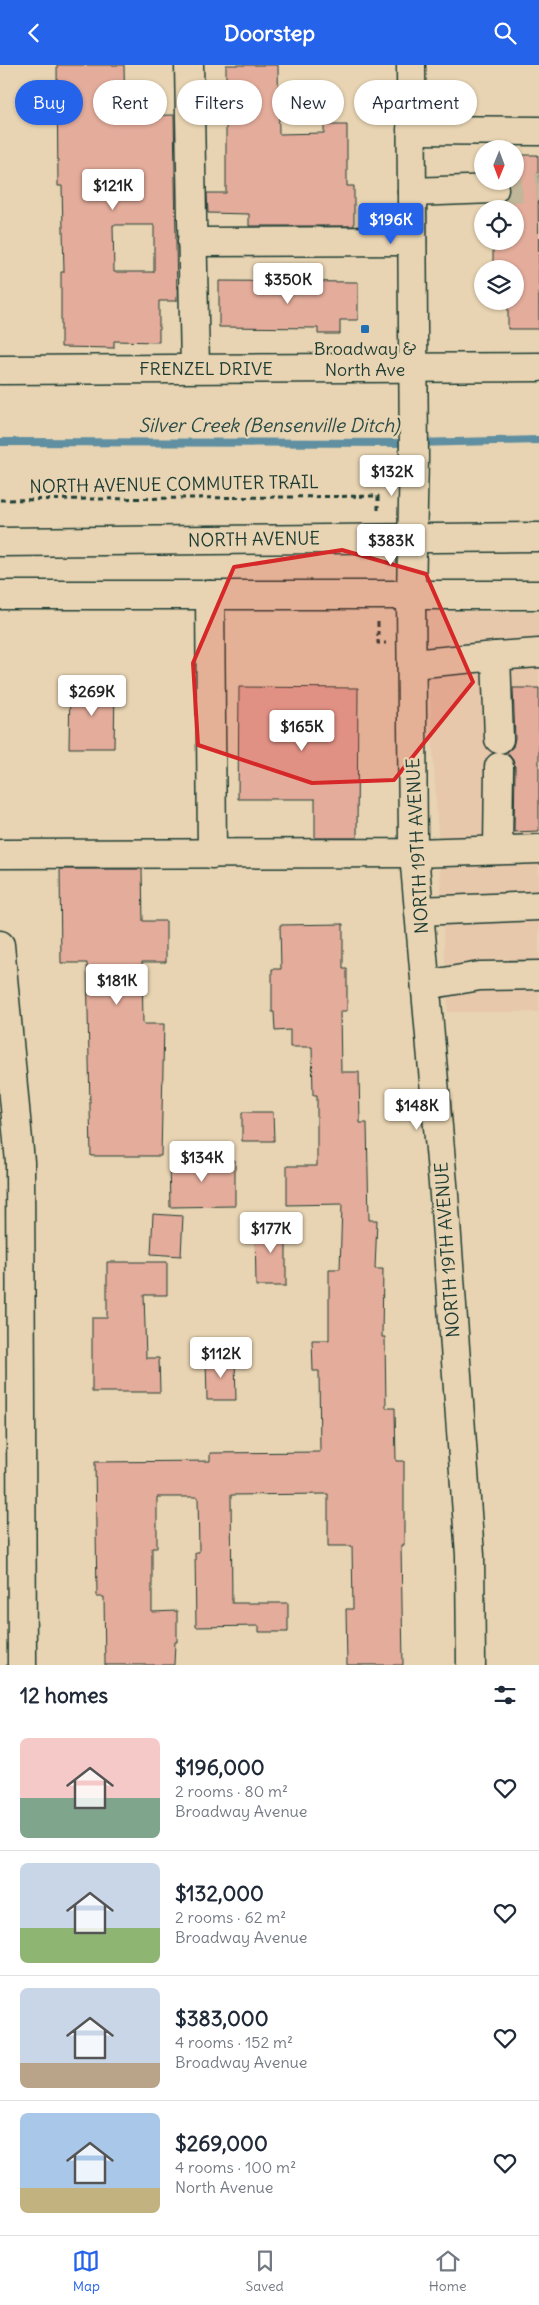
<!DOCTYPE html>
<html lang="en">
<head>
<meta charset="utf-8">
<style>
  :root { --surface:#fff; --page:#f6f6f7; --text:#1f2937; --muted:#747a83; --line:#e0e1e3; --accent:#2563eb }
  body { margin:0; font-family:Delius,sans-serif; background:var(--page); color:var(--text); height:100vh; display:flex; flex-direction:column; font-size:19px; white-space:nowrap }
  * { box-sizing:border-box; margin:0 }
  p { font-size:16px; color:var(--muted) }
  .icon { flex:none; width:28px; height:28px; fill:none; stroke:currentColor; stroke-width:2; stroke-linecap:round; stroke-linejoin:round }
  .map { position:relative; height:1600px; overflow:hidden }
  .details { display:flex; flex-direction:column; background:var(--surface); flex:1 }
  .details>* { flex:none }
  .banner { position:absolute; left:15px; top:15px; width:510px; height:45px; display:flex; gap:10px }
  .needle { width:32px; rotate:181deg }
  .controls { position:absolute; left:474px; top:75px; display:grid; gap:10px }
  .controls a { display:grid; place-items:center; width:50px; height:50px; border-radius:50%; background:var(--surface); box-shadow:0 1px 4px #0004; font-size:25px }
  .price { position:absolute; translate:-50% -42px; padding:0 11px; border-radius:5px; background:#fff; color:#222; font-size:16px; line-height:32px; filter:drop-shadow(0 1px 2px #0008) }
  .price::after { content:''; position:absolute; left:50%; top:30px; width:15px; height:11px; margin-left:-8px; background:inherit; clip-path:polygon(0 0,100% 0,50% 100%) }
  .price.current { background:var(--accent); color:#fff }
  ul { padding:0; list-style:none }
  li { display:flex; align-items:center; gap:15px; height:125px; padding:0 20px }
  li+li { border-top:1px solid var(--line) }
  li span { display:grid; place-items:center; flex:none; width:140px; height:100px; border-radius:8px; color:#555 }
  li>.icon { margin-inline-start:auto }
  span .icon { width:60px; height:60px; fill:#fffc; stroke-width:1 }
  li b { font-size:21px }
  h2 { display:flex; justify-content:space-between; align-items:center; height:60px; padding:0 20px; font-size:21px }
  .tag { padding:0 18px; border-radius:22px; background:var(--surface); box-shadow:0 1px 4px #0004; font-size:18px; line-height:45px }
  .tag.current { background:var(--accent); color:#fff }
  header { display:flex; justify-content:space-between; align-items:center; height:65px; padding:0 20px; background:var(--accent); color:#fff; font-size:22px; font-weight:700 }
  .tab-bar { display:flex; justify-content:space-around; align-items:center; height:70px; border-top:1px solid var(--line); background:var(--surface); font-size:14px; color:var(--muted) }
  .tab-bar a { display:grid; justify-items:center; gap:2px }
  .tab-bar .current { color:var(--accent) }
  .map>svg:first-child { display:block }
  .built { fill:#e7c8ab }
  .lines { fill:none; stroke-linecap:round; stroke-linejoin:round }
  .stream { stroke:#5f8fa1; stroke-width:8 }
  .building { fill:#e4ac9b; stroke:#1f3d34; fill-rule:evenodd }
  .minor-tunnel { stroke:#c0b699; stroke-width:28; stroke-dasharray:28 14; stroke-linecap:butt }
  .minor-casing { stroke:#1f3d34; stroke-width:31 }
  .major-casing { stroke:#1f3d34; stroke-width:31 }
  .path { stroke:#1f3d34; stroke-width:3; stroke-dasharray:5 4; stroke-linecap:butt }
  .minor { stroke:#e8d4b2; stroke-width:28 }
  .major { stroke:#e8d4b2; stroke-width:28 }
  .marked { fill:#d62828; fill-opacity:0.2; stroke:#d62828; stroke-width:4; stroke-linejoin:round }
  .poi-dot { fill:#1f6fb2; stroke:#e8d4b2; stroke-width:2 }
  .labels { text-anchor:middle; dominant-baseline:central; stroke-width:4.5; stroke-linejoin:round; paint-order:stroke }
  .poi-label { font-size:18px; fill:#1f3d34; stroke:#e8d4b2 }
  .street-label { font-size:18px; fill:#1f3d34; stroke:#e8d4b2 }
  .water-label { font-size:19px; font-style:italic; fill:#2a4b46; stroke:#e8d4b2 }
</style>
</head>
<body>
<header><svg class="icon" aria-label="back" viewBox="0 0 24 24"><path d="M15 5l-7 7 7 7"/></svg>Doorstep<svg class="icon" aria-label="search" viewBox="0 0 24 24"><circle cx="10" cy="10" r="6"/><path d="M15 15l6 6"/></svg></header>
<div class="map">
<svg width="539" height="1600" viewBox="0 0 539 1600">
  <rect width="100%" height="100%" fill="#e8d4b2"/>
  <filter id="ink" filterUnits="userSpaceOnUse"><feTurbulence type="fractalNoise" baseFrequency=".02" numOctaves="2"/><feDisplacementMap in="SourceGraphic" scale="10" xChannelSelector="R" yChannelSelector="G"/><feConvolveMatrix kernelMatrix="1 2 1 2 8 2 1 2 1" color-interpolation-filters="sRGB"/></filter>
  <g filter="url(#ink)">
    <!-- built -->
    <polygon class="built" points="425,546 539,547 539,947 448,947"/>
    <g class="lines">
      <!-- stream -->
      <polyline class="stream" points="0,377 414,378 539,375"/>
    </g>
    <!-- building -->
    <g class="building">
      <path d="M 57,0 L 124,0 L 125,51 L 174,50 L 177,236 L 159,236 L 159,277 L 114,276 L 114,283 L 61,282 L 61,207 L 64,207 L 62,121 L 58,121 ZM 113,160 L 154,160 L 154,207 L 114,207 Z"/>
      <polygon points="226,0 278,0 279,69 324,68 324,60 347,60 347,121 354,121 354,161 249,161 249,149 208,148 207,128 226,128"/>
      <polygon points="515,90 538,90 539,264 508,264 508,236 515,236 515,204 493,204 493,176 515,176 515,144 493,144 493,140 502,137 508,132 510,124 507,116 515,116"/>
      <polygon points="219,216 358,217 358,255 340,255 340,269 318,269 318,263 219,262"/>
      <polygon points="70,620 115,621 114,683 69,683"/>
      <polygon points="239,622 358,623 357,773 315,773 315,734 238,734"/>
      <polygon points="513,623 539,623 539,766 514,767 515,702 513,695 507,687 513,682 515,673"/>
      <polygon points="60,804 142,804 143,856 166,856 166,897 142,897 143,959 164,959 161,1091 91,1091 87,898 61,898"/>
      <polygon points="343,859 343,904 347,904 347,946 340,946 341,1007 359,1007 360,1058 367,1058 369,1155 377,1155 375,1204 383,1204 382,1272 385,1272 386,1343 395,1343 396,1396 404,1396 404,1480 401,1480 403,1600 347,1600 346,1544 353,1544 352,1481 328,1481 328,1429 231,1430 232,1538 288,1538 288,1567 259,1567 259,1561 196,1562 195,1487 199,1487 198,1432 157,1432 157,1483 152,1483 152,1547 177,1546 177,1577 175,1577 174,1600 105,1600 104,1532 97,1532 95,1397 210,1396 210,1388 320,1387 319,1306 313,1306 312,1275 329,1275 329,1204 340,1204 342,1139 287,1140 287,1101 317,1101 317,1030 313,1030 312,982 290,982 290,965 275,966 274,947 272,947 272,904 281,904 280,860"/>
      <polygon points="242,1047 273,1047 274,1076 242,1076"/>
      <polygon points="235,1095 235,1141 170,1142 169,1096"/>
      <polygon points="153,1149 183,1151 181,1191 151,1189"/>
      <polygon points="286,1157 286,1221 256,1221 255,1158"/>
      <polygon points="107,1197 167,1197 167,1230 144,1230 146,1293 159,1293 160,1327 92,1327 92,1253 107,1253"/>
      <polygon points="206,1293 235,1293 236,1335 207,1335"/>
    </g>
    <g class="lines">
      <!-- minor-tunnel -->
      <polyline class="minor-tunnel" points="494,124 539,122"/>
      <!-- minor casing -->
      <g class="minor-casing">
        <g id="minor">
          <polyline points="189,0 195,303"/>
          <polyline points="411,0 414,393 411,530 413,778 444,1130 470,1490 471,1600"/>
          <polyline points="411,65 539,66"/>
          <polyline points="412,127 494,124"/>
          <polyline points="192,177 412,176"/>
          <polyline points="0,305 539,302"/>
          <polyline points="210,530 212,789"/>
          <polyline points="412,599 496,591"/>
          <polyline points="499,674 496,591 539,588"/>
          <polyline points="498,785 499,702"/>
          <polyline points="0,789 414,788 539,784"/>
          <polyline points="419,846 539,841"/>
          <polyline points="0,880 20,1097 22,1600"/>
          <polyline points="426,920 480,911 539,910"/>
        </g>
      </g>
      <!-- major casing -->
      <g class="major-casing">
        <g id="major">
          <polyline points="0,477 539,472"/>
          <polyline points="0,530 539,530"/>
        </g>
      </g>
      <!-- path -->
      <g class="path">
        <polyline points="0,435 378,431 378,448"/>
        <polyline points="378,557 378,578 386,578"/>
      </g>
      <!-- minor -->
      <use href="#minor" class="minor"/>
      <!-- major -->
      <use href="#major" class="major"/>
    </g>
  </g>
  <!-- marked area -->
  <path class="marked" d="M 342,485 L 426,509 L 473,617 L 394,715 L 312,718 L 198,680 L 193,598 L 234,502 Z"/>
  <!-- markers -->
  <rect class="poi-dot" x="360" y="259" width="10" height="10" rx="2.5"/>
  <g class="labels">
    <!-- poi labels -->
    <g class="poi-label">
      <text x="365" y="283">Broadway &amp;<tspan x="365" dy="21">North Ave</tspan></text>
    </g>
    <!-- street labels -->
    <g class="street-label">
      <text x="206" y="303">FRENZEL DRIVE</text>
      <text transform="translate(174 419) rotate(-1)">NORTH AVENUE COMMUTER TRAIL</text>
      <text transform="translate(254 474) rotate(-1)">NORTH AVENUE</text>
      <text transform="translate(417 781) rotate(-93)">NORTH 19TH AVENUE</text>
      <text transform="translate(447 1185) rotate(-94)">NORTH 19TH AVENUE</text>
    </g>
    <!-- water labels -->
    <g class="water-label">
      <text x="269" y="360">Silver Creek (Bensenville Ditch)</text>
    </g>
  </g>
</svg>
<div class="controls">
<a><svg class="needle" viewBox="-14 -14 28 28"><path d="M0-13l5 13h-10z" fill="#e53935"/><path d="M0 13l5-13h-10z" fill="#747a83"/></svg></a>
<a><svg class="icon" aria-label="locate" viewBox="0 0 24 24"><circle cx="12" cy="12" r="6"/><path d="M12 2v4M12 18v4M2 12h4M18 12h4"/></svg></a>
<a><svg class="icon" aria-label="layers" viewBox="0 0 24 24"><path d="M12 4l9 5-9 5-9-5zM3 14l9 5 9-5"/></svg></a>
</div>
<b class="price" style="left:113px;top:146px">$121K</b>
<b class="price current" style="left:391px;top:180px">$196K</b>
<b class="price" style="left:288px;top:240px">$350K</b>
<b class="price" style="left:392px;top:432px">$132K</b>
<b class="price" style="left:391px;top:501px">$383K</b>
<b class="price" style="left:92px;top:652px">$269K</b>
<b class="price" style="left:302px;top:687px">$165K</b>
<b class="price" style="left:117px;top:941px">$181K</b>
<b class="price" style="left:417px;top:1066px">$148K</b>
<b class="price" style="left:202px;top:1118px">$134K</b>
<b class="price" style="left:271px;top:1189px">$177K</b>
<b class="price" style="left:221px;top:1314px">$112K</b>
<div class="banner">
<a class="tag current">Buy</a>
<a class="tag">Rent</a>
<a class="tag">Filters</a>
<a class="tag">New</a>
<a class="tag">Apartment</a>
</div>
</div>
<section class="details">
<h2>12 homes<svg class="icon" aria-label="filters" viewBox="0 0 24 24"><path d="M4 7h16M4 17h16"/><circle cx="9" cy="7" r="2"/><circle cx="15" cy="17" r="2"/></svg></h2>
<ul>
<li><span style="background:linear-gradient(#f6c9c9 60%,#7fa58c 0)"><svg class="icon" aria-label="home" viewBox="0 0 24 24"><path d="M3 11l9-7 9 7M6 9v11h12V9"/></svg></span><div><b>$196,000</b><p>2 rooms · 80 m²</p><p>Broadway Avenue</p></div><svg class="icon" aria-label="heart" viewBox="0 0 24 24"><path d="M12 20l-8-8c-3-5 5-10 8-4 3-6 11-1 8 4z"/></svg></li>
<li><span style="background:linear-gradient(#c9d6e8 65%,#8fb573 0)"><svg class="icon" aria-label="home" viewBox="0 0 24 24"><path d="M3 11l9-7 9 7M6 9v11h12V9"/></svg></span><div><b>$132,000</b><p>2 rooms · 62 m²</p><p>Broadway Avenue</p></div><svg class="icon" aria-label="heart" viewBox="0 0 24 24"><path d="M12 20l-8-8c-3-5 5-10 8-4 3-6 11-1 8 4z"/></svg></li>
<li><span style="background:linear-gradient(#c9d6e8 75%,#b9a48a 0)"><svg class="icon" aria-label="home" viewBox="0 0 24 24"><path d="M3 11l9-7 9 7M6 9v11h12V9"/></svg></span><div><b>$383,000</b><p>4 rooms · 152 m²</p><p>Broadway Avenue</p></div><svg class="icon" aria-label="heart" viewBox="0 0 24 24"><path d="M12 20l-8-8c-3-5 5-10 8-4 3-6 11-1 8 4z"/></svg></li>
<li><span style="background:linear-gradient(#a9c7e8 75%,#c2b280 0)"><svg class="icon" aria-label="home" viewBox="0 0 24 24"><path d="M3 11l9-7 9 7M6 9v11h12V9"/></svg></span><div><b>$269,000</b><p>4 rooms · 100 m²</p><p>North Avenue</p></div><svg class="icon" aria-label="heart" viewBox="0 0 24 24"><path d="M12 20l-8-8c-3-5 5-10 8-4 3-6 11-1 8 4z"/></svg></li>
</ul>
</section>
<nav class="tab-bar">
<a class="current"><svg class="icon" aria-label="map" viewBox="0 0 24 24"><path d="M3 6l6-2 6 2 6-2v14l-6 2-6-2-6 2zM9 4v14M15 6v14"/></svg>Map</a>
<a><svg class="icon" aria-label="saved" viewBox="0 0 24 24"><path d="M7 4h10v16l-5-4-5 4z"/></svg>Saved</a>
<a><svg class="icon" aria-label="home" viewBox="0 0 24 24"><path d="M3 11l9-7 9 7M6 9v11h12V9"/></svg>Home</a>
</nav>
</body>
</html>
